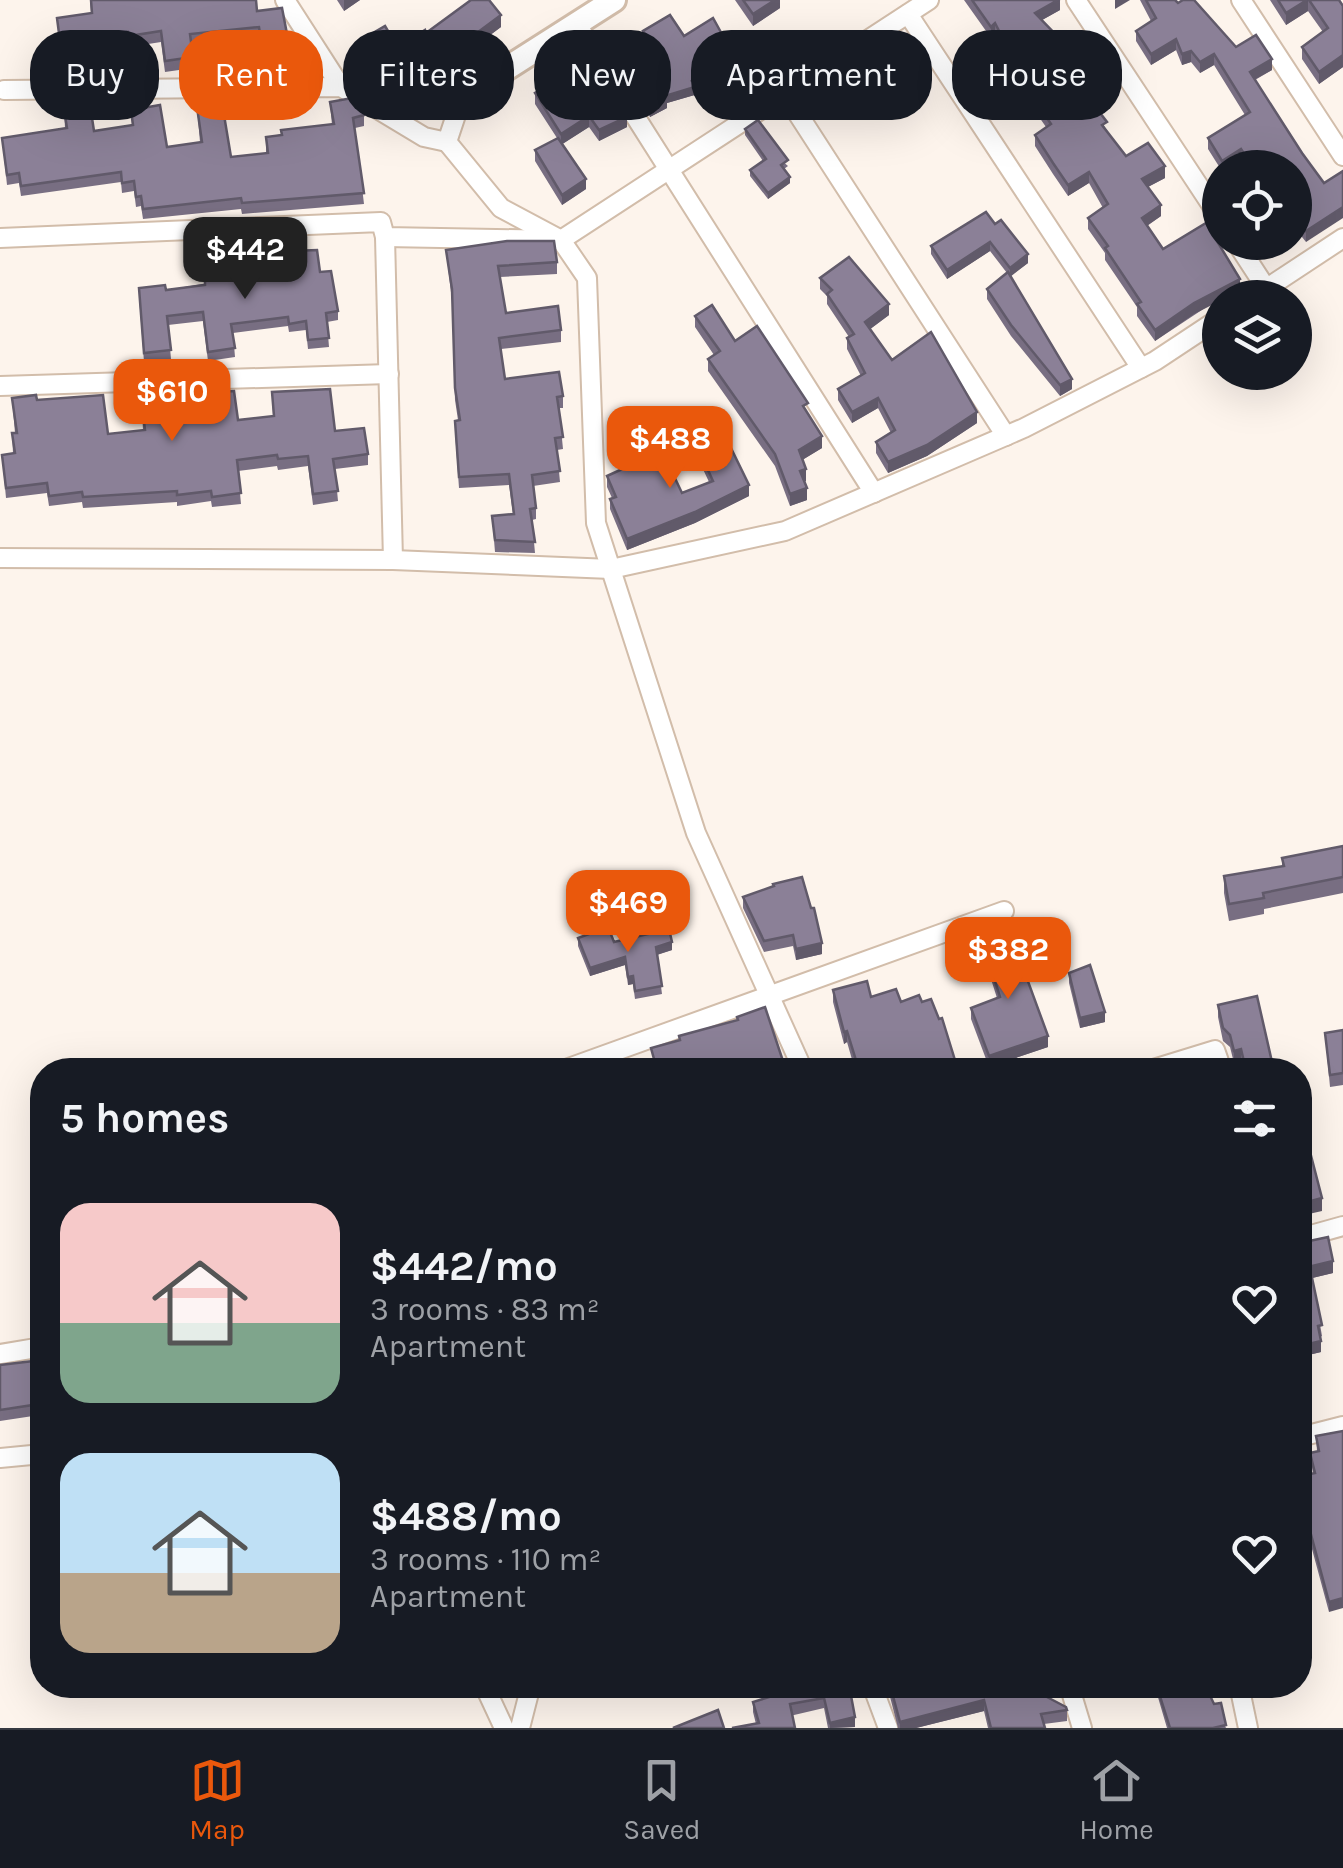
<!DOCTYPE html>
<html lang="en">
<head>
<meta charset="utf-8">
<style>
  :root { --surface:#171b24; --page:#20242c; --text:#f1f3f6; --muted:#9ea1a6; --line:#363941; --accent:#ea580c }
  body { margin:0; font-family:Karla,sans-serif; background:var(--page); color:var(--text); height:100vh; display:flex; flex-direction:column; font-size:38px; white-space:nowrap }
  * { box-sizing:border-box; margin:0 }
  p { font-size:32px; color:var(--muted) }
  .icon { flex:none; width:55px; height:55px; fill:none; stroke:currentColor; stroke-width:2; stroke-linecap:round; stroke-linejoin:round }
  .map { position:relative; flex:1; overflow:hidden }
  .sheet { position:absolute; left:30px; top:1058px; width:1282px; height:640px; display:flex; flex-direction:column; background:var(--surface); border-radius:40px; box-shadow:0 10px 40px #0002 }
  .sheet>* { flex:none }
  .hud { position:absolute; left:30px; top:30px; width:1285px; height:90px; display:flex; gap:20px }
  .fabs { position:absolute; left:1202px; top:150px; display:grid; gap:20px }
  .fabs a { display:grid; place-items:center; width:110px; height:110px; border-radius:50%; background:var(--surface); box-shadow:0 10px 40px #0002; font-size:50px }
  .price { position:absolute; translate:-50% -85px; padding:0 22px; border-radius:20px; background:var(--accent); color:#fff; font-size:32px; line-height:65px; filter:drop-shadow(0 2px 5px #0008) }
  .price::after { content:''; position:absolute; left:50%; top:60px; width:30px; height:22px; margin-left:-15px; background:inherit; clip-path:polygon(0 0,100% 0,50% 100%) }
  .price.on { background:#222; color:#fff }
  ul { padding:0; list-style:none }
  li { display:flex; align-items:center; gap:30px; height:250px; padding:0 30px }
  li span { display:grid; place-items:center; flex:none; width:280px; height:200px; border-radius:30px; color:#555 }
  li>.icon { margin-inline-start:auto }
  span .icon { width:120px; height:120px; fill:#fffc; stroke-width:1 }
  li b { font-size:42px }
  h2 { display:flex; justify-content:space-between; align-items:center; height:120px; padding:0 30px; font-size:42px }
  .pill { padding:0 35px; border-radius:40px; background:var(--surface); box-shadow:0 10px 40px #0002; font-size:35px; line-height:90px }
  .pill.on { background:var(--accent); color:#fff }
  .dock { display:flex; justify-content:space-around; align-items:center; height:140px; border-top:2px solid var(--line); background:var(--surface); font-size:28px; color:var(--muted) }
  .dock a { display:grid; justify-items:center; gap:5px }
  .dock .on { color:var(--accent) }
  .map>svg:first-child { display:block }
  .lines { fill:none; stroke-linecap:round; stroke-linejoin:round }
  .minor-casing { stroke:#d2bdaa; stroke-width:22 }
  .tertiary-casing { stroke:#d2bdaa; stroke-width:28 }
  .minor { stroke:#fff; stroke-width:18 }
  .tertiary { stroke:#fff; stroke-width:22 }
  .wall { fill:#786e82 }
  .shaded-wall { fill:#615a6a }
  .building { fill:#8b8097; stroke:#615a6a; stroke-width:2.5 }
</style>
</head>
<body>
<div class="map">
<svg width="1343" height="1728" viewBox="0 0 1343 1728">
  <rect width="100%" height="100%" fill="#fdf4ec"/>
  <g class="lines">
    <!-- minor casing -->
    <g class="minor-casing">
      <g id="minor">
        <polyline points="285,0 341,87"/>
        <polyline points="1076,0 1220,218"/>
        <polyline points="1241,0 1343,156"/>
        <polyline points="908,14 1141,368"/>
        <polyline points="576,23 874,493"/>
        <polyline points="4,90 341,87 424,137 447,142"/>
        <polyline points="785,94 1006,436"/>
        <polyline points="462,97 447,142 501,208 561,240 587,278 596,523 696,833 803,1070"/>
        <polyline points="385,237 393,560"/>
        <polyline points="0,238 381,222 385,237 561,240 929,0"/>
        <polyline points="1236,242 1266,288"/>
        <polyline points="1252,298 1343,238"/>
        <polyline points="0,386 389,374"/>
        <polyline points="0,558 393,560 611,569 785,531 1024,428 1155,361 1220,318"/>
        <polyline points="563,1070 1004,911"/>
        <polyline points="1150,1070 1215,1050 1222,1070"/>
        <polyline points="1300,1238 1343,1226"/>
        <polyline points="0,1354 42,1347"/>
        <polyline points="1300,1437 1343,1426"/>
        <polyline points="0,1458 42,1454"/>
        <polyline points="484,1685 504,1728"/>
        <polyline points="872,1685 888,1728"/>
        <polyline points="1069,1685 1082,1728"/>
        <polyline points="1239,1685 1248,1728"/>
        <polyline points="520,1728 531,1685"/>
      </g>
    </g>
    <!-- tertiary casing -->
    <g class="tertiary-casing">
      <polyline id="tertiary" points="462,97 614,0"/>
    </g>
    <!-- minor -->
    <use href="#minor" class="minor"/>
    <!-- tertiary -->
    <use href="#tertiary" class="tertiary"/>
  </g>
  <!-- wall -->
  <g class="wall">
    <polygon points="90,0 256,0 257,11 291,55 291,66 264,69 259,37 191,44 193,68 165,72 161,42 129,47 128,42 90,48 92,71 63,75 57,18 91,13"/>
    <polygon points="337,0 360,0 344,11"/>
    <polygon points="735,0 780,0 780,8 753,26"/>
    <polygon points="964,0 1060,0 1060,10 1042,20 1058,42 1107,131 1126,156 1165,178 1148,187 1161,216 1147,226 1163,249 1240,290 1226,298 1220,298 1155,341 1137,316 1137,307 1105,260 1105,253 1088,229 1088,218 1103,208 1089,183 1068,196 1053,174 1035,146 1035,135 1046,127 1030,104 1015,114 999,91 999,80 1014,71 995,35 991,38"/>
    <polygon points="1140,0 1175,0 1178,3 1236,47 1272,70 1255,80 1302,153 1324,183 1306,242 1298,232 1295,234 1301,199 1295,190 1295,168 1246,168 1241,160 1229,168 1220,168 1208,149 1208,138 1245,115 1214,65 1200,73 1191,62 1182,65 1176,50 1151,65 1136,41 1136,31 1151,21"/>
    <polygon points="1270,0 1339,0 1343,6 1343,67 1319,84 1302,59 1302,47 1323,32 1308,11 1286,25"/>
    <polygon points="501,27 466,53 464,50 412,83 397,60 397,54 381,64 368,42 368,36 398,48 426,33"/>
    <polygon points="643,31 723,42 732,60 722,66 722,73 698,86 698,94 667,103 667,108 650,117 631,86 631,78 644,71 643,61 654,54 643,39"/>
    <polygon points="535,93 575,100 627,127 599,141 589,127 562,144 586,189 562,205 535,161 535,150 557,138 535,104"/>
    <polygon points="330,102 364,115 364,126 355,128 364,204 242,214 241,209 143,219 141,206 136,207 134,191 122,193 121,182 21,196 19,183 7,185 2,138 65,128 64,109 94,131 132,125 131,110 167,147 200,142 197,107 231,157 266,154 266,137 332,125"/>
    <polygon points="745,129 788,166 784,169 790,183 768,199 750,176 750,170 763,161 745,135"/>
    <polygon points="986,212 1028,263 1010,276 1072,389 1060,396 1011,336 987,299 987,289 1007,273 990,251 947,279 931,254 931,246"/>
    <polygon points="446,250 557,262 557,274 500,277 506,313 561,330 561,342 501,349 505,379 563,396 563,408 559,408 563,449 557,450 560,482 533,486 536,508 536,519 532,520 535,553 495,552 492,516 513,514 509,485 459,488 455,432 455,421 458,420 455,400 452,301"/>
    <polygon points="267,252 320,272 338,311 338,320 327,322 329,347 308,349 306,330 289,332 288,326 233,333 235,357 208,361 203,321 168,325 171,359 144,362 139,297 166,290 268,273"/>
    <polygon points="820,278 889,315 870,329 892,360 977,423 927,456 888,473 876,453 876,442 891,433 878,408 852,423 838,400 838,389 861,376 847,349 847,338 849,337 827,304 827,296 820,289"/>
    <polygon points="695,316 735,341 808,414 822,448 802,460 806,481 804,482 807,500 790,506 775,466 708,371 708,359 714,355 695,327"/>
    <polygon points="272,392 335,431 368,454 368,465 335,469 338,501 313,505 308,466 278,470 277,466 238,471 241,504 212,507 211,501 177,506 177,502 83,508 82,502 49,506 47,493 6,498 2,455 13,453 12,433 15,433 12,398 37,400 108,434 143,430 141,397 238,420 273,416"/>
    <polygon points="702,457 749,496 695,523 627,550 610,509 610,499 612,498 607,487 607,476 682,493 709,482 702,467"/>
    <polygon points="1343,846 1343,893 1264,909 1264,914 1229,921 1224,893 1224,876 1282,866 1282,858"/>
    <polygon points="743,897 811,908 822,954 796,960 793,946 764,952 743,908"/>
    <polygon points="578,938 672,950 657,955 662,994 635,999 633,984 628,985 625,965 590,976 578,946"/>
    <polygon points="983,943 1048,1047 989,1067 971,1019 971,1008 997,998 983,954"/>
    <polygon points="1069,973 1105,1022 1080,1028 1069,983"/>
    <polygon points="833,990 901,1002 922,1002 958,1070 855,1070 847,1042 844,1044 833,1002"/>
    <polygon points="1218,1005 1272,1062 1279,1070 1243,1070 1241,1062 1234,1063 1230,1047 1223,1041 1218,1017"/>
    <polygon points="1343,1030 1343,1085 1330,1087 1325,1033"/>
    <polygon points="1300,1243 1333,1273 1312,1278 1322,1336 1320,1337 1321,1352 1300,1357 1300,1275 1303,1275 1300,1260"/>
    <polygon points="42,1360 42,1418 34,1419 33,1416 0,1421 0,1365"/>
    <polygon points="1343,1431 1329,1612 1309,1538 1300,1539 1300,1476 1313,1474 1310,1453 1317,1451 1316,1436"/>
    <polygon points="782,1685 849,1685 855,1727 828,1728 824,1708 756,1724 753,1712 753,1702 784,1692"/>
    <polygon points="887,1685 1042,1685 1030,1688 1067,1710 1067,1721 1044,1724 1045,1728 988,1728 984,1711 916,1728 898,1728"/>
    <polygon points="1106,1685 1205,1685 1226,1728 1167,1728 1157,1694 1136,1697 1135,1692 1108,1697"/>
  </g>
  <!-- shaded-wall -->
  <g class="shaded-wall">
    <polygon points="344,0 360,0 344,11"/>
    <polygon points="775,0 780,0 780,8 753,26 753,14"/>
    <polygon points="1058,0 1060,0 1060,10 1035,24 1035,13"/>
    <polygon points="1115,0 1130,0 1115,9"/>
    <polygon points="1307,0 1308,0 1308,11 1286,25 1286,13"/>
    <polygon points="501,15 501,27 466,53 466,41"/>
    <polygon points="995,23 995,35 991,38 991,27"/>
    <polygon points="464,38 464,50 412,83 412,71"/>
    <polygon points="1176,39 1176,50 1151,65 1151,54"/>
    <polygon points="397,48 397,54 381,64 381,58"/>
    <polygon points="1191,51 1191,62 1182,65 1182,54"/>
    <polygon points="732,52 732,60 722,66 722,73 698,86 698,94 667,103 667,108 650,117 650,108 665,96 717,59"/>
    <polygon points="1214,54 1214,65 1200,73 1200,62"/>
    <polygon points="1343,55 1343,67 1319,84 1319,72"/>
    <polygon points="1272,59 1272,70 1250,82 1250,72"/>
    <polygon points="1030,93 1030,104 1015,114 1015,103"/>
    <polygon points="589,116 589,127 561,145 561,134"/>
    <polygon points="627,117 627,127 599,141 599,130"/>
    <polygon points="1241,149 1241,160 1229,168 1222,168 1222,161"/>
    <polygon points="1165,166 1165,178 1142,190 1142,179"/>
    <polygon points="1089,172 1089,183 1068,196 1068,185"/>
    <polygon points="790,177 790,183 768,199 768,193"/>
    <polygon points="586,179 586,189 562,205 562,195"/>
    <polygon points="1161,205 1161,216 1142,229 1142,218"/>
    <polygon points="1343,207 1343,218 1306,242 1306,231"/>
    <polygon points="1298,221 1298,232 1295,234 1295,223"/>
    <polygon points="990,242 990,251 947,279 947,270"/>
    <polygon points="1028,254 1028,263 1010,277 1010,268"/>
    <polygon points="1240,279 1240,290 1226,298 1220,298 1220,301 1194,314 1155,341 1155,330 1194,303"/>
    <polygon points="889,304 889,315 865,333 865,322"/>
    <polygon points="1072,379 1072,389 1060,396 1060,385"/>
    <polygon points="878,398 878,408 852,423 852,412"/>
    <polygon points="977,412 977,423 927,456 888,473 888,462"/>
    <polygon points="822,436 822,448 799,462 799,450"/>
    <polygon points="806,469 806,481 800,483 800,471"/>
    <polygon points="749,485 749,496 695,523 627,550 627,539"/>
    <polygon points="807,488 807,500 790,506 790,494"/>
    <polygon points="672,942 672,950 656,955 656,947"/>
    <polygon points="822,943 822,954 796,960 796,949"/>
    <polygon points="625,957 625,965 590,976 590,968"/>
    <polygon points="633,976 633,984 628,985 628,977"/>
    <polygon points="1105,1012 1105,1022 1080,1028 1080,1018"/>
    <polygon points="847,1031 847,1042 844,1044 844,1032"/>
    <polygon points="1048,1036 1048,1047 989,1067 989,1056"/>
    <polygon points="1241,1049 1241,1062 1234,1063 1234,1051"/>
    <polygon points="1322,1198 1322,1211 1300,1216 1300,1204"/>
    <polygon points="1333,1261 1333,1273 1304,1280 1304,1268"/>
    <polygon points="1321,1341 1321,1352 1300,1357 1300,1346"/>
    <polygon points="1343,1598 1343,1608 1329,1612 1329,1602"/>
    <polygon points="984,1700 984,1711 916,1728 900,1728 900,1722"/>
    <polygon points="855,1717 855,1727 830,1728 830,1723"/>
  </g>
  <!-- building -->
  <g class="building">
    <polygon points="91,0 256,0 257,11 282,8 291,55 264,59 259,27 190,34 193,57 165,61 161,31 129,36 128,32 89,37 92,60 63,64 57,18 92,13"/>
    <polygon points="471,0 489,0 501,15 466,41 464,38 412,71 397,48 425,30 426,33"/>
    <polygon points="743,0 775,0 753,14"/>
    <polygon points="972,0 1058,0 1035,13 1058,37 1056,38 1074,64 1071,66 1089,94 1087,96 1107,122 1102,125 1126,156 1148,143 1165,166 1142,179 1161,205 1142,218 1163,249 1206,223 1240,279 1194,303 1155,330 1137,304 1141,302 1105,248 1108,246 1088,218 1108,204 1089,172 1068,185 1053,163 1035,135 1051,124 1030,93 1015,103 999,80 1018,68 995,23 991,27"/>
    <polygon points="1146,0 1175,0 1178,3 1183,0 1194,0 1236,47 1256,35 1272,59 1250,72 1302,153 1324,183 1343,171 1343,207 1306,231 1298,221 1295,223 1295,203 1306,195 1295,179 1295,168 1286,168 1284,164 1279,168 1266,168 1262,162 1253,167 1241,149 1222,161 1208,138 1250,112 1214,54 1200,62 1191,51 1182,54 1176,39 1151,54 1136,31 1156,18"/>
    <polygon points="1278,0 1307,0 1286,13"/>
    <polygon points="1309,0 1339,0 1343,6 1343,55 1319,72 1302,47 1328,28"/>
    <polygon points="670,15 684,36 713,18 723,36 720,38 732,52 717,59 722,65 692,81 698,86 665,96 667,100 650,108 631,78 648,69 643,61 658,52 643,31"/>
    <polygon points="385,26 398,48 381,58 368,36"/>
    <polygon points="560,78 575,100 604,82 627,117 599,130 589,116 561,134 535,93"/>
    <polygon points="352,98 362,104 364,115 353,118 364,193 242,203 241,198 143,209 141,196 136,197 134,181 122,183 121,172 21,186 19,173 7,175 2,138 67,128 64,109 90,105 94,131 133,125 131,110 160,105 167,147 202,142 197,107 222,103 231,157 268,153 266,137 282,135 281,130 334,124 330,102"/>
    <polygon points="758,120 788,160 781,165 790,177 768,193 750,170 766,159 745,129"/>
    <polygon points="558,138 586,179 562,195 535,150"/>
    <polygon points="986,212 995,224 1001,220 1028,254 1010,268 990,242 947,270 931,246"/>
    <polygon points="507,241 554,241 557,262 498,266 506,313 558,306 561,330 499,338 505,379 559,372 563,396 557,397 563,437 555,438 560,471 532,475 536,508 530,509 535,542 495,540 492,516 514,514 509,474 459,477 455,421 460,420 455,388 452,289 446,250"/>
    <polygon points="317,250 320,272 331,271 338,311 326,313 329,338 308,340 306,321 289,324 288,317 231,324 235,348 208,352 203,312 167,316 171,350 144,353 139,288 165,285 166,290 205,285 205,280 270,273 267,252"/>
    <polygon points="849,257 889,304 865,322 892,360 931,332 977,412 927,445 888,462 876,442 895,430 878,398 852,412 838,389 865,373 847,338 854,334 827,294 832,290 820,278"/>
    <polygon points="1008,272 1072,379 1060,385 1011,325 987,289"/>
    <polygon points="712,305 735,341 757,326 808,403 803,406 822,436 799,450 806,469 800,471 807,488 790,494 775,454 708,359 720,351 695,316"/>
    <polygon points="330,389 335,431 364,428 368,454 333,459 338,491 313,494 308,456 278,459 277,455 237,460 241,493 212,497 211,491 177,495 177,491 83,497 82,492 49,496 47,483 6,488 2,455 15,453 12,433 17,433 12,398 36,395 37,400 103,395 108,434 145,430 141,397 234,391 238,420 274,416 272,392"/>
    <polygon points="729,444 749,485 695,512 627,539 610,499 616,497 607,476 662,451 682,493 713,481 702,457"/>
    <polygon points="1343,846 1343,877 1263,893 1264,898 1229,904 1224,876 1284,866 1282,858"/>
    <polygon points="802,877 811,908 814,908 822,943 796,949 793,935 764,941 743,897 774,886 773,884"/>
    <polygon points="608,927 614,942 669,929 672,942 656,947 662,986 635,991 633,976 628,977 625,957 590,968 578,938"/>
    <polygon points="1011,935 1048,1036 989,1056 971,1008 1000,997 983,943"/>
    <polygon points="1090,965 1105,1012 1080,1018 1069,973"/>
    <polygon points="867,981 871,997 896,989 901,1002 919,995 922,1002 931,999 939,1019 942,1018 958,1070 859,1070 847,1031 844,1032 833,990"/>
    <polygon points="1257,996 1272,1062 1277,1061 1279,1070 1246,1070 1241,1049 1234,1051 1230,1035 1223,1028 1218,1005"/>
    <polygon points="765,1007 786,1070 624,1070 654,1059 651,1048 680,1040 679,1036 738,1020 737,1017"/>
    <polygon points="1343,1030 1343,1073 1330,1075 1325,1033"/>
    <polygon points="1165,1066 1166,1070 1150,1070"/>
    <polygon points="1308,1144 1322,1198 1300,1204 1300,1146"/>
    <polygon points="1328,1237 1333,1261 1304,1268 1300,1243"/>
    <polygon points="1311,1273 1322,1325 1318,1326 1321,1341 1300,1346 1300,1275"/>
    <polygon points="42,1360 42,1407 34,1408 33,1405 0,1410 0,1365"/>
    <polygon points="1343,1431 1343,1598 1329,1602 1309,1527 1300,1529 1300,1476 1315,1473 1310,1453 1319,1451 1316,1436"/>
    <polygon points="784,1685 849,1685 855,1717 830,1723 824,1698 790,1704 795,1728 732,1728 759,1723 753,1702 786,1692"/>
    <polygon points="890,1685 1024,1685 1066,1707 1067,1710 1041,1714 1045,1728 991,1728 984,1700 900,1722"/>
    <polygon points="1107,1685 1127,1685 1108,1689"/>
    <polygon points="1135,1685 1156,1685 1136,1688"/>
    <polygon points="1160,1685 1205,1685 1214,1704 1221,1703 1226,1725 1213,1728 1170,1728 1157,1687"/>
    <polygon points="718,1710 724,1728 673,1728"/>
  </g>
</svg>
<div class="fabs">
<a><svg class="icon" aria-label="locate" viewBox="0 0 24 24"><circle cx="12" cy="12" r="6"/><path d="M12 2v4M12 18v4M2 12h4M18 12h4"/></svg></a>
<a><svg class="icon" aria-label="layers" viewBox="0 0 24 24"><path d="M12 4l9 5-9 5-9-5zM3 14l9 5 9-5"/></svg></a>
</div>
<b class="price on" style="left:245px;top:302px">$442</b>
<b class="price" style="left:172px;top:444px">$610</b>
<b class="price" style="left:670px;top:491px">$488</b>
<b class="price" style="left:628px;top:955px">$469</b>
<b class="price" style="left:1008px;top:1002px">$382</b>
<div class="hud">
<a class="pill">Buy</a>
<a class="pill on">Rent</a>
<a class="pill">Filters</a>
<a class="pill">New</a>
<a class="pill">Apartment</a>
<a class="pill">House</a>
</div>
<section class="sheet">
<h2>5 homes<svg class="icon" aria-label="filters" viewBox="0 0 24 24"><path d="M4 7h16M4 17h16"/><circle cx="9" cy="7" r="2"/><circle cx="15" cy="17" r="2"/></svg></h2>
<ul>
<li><span style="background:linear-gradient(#f6c9c9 60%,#7fa58c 0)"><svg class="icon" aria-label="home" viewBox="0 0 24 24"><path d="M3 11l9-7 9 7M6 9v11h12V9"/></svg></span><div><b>$442/mo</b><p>3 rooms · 83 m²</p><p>Apartment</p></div><svg class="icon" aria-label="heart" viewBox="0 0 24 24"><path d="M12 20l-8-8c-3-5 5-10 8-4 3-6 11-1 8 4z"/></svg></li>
<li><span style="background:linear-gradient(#bfe0f5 60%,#b9a48a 0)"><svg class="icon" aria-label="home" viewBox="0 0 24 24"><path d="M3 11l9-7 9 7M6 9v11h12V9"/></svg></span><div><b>$488/mo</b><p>3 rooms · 110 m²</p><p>Apartment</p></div><svg class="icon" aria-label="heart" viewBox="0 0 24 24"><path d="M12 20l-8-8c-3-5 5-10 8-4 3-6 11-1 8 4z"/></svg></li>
</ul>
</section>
</div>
<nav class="dock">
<a class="on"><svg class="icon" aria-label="map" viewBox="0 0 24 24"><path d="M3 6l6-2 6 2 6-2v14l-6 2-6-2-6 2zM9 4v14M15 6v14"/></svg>Map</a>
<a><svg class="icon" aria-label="saved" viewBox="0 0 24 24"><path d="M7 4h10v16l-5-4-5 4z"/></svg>Saved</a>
<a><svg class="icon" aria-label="home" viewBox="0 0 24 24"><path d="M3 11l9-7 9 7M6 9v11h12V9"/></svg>Home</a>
</nav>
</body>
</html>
